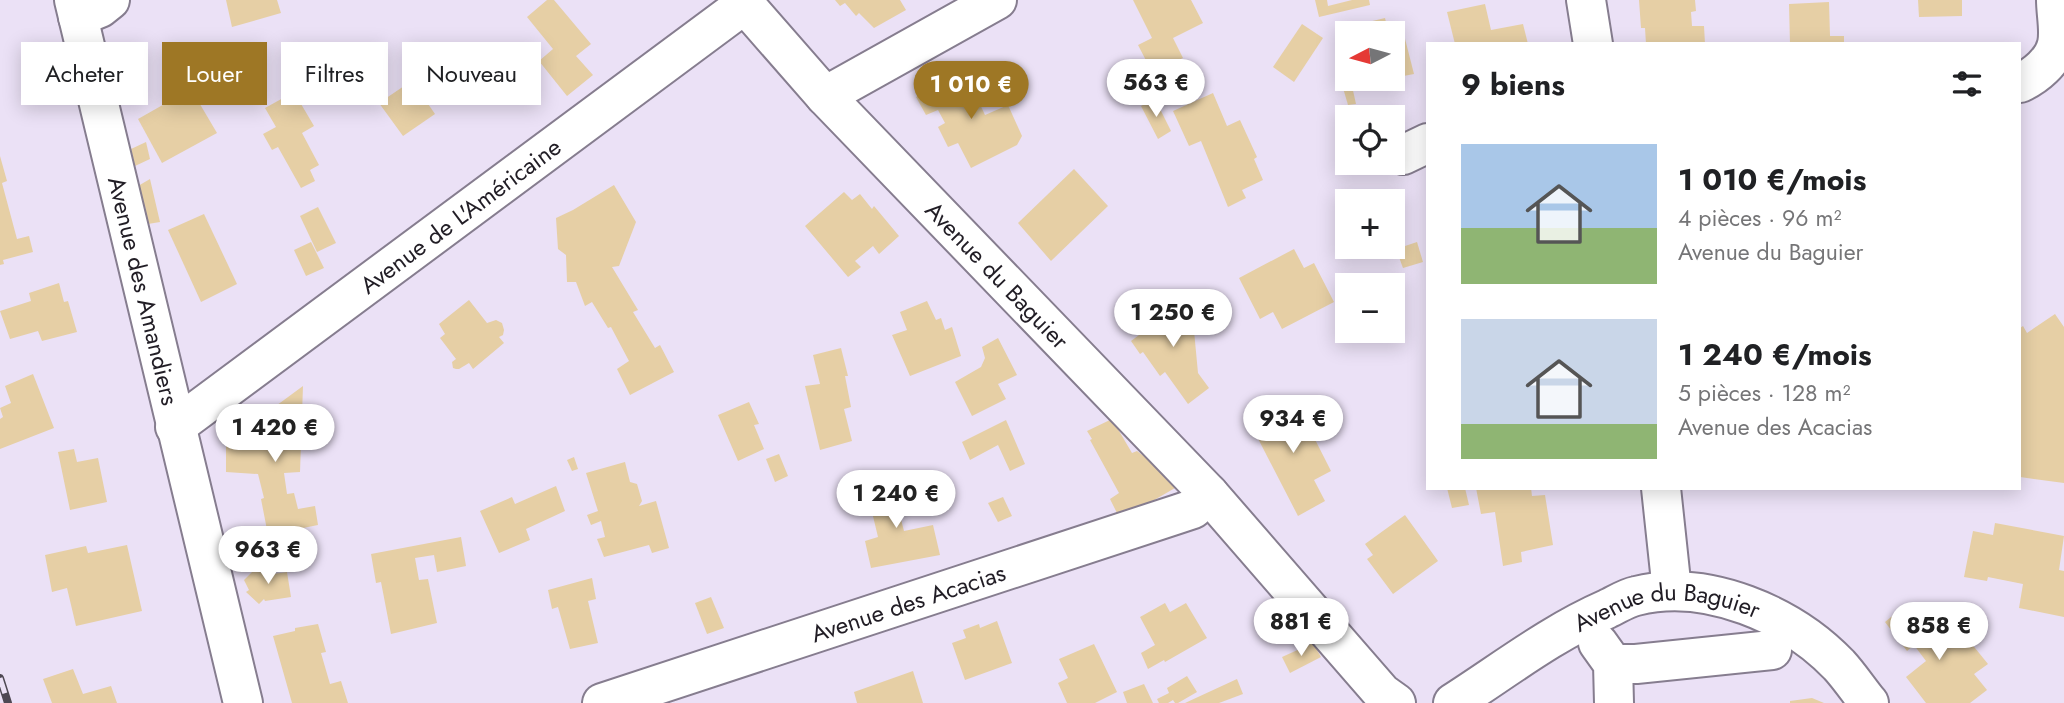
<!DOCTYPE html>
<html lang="fr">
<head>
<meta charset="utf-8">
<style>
  :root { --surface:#fff; --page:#f6f6f6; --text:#202124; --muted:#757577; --accent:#9e7725 }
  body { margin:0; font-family:Jost,sans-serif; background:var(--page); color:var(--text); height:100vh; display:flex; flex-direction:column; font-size:26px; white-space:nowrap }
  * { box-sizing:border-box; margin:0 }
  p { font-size:23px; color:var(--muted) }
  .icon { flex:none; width:38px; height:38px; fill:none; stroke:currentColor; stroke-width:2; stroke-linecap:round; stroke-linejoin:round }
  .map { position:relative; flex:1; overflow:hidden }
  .side { position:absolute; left:1426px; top:42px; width:595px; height:448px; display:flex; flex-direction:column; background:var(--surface); border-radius:0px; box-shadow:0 4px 18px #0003 }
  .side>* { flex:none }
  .guide { position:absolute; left:21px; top:42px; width:665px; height:63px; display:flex; gap:14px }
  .needle { width:46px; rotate:264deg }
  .tools { position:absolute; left:1335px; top:21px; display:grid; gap:14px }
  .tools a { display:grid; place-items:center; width:70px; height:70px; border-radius:0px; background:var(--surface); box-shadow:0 4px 18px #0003; font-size:35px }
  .price { position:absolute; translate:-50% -60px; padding:0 16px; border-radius:24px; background:#fff; color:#222; font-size:23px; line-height:46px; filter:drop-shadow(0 2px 4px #0008) }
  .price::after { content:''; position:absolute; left:50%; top:42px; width:21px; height:16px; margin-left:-10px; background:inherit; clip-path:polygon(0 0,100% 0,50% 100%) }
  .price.selected { background:var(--accent); color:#fff }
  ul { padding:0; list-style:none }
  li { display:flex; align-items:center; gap:21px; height:175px; padding:0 35px }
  li span { display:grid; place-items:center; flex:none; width:196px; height:140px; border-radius:0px; color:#555 }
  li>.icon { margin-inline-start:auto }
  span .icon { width:84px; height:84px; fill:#fffc; stroke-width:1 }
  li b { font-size:30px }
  h2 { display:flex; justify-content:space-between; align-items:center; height:84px; padding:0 35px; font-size:30px }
  .chip { padding:0 24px; border-radius:0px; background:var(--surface); box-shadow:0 4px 18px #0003; font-size:24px; line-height:63px }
  .chip.selected { background:var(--accent); color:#fff }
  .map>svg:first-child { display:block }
  .building { fill:#e6cfa5 }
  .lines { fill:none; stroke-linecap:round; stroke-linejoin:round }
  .minor-casing { stroke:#867d8f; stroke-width:42 }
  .minor { stroke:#fff; stroke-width:38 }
  .rail-casing { stroke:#4e4853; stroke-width:8 }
  .rail { stroke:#ebe1f6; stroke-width:5; stroke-dasharray:16; stroke-linecap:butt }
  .labels { text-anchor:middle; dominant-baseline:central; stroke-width:7; stroke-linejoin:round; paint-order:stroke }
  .street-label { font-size:24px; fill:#211d25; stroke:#ebe1f6 }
</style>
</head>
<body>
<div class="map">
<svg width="2064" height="703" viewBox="0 0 2064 703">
  <rect width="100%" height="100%" fill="#ebe1f6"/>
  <!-- building -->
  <g class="building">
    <polygon points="226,0 277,0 281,13 232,27"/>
    <polygon points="547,0 554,0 591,44 576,56 593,75 567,96 539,61 553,49 527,17"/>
    <polygon points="835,0 900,0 906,10 874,28 859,13 856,16 845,3 840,6"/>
    <polygon points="1133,0 1191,0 1203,23 1173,38 1183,58 1152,72 1138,45 1152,38"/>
    <polygon points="1315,0 1327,0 1328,6 1352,0 1369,0 1370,5 1319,17"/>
    <polygon points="1639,0 1695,0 1696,11 1691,12 1692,26 1704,26 1705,44 1646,44 1645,28 1641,28"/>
    <polygon points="1918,0 1962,0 1962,16 1919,17"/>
    <polygon points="1829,2 1830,36 1844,36 1844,44 1790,44 1789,4"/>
    <polygon points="1485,4 1491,30 1523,24 1528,44 1455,44 1447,12"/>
    <polygon points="1385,18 1388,30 1402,27 1414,74 1393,78 1393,33 1366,33 1364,23"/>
    <polygon points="1302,24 1323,38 1294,82 1273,67"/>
    <polygon points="366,44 376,58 348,77 339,63"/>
    <polygon points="334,62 345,79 336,86 324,69"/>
    <polygon points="971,75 982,95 977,98 985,115 1008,105 1022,136 1017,145 971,168 958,143 948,147 938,127 945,123 938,110 926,115 916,97 943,84 944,87"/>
    <polygon points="1361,79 1384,79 1385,80 1362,85"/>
    <polygon points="407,84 420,101 424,98 435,114 403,136 379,103"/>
    <polygon points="1352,86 1356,104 1348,105 1343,88"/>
    <polygon points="191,89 217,133 162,163 138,119"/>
    <polygon points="294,92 314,126 302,133 319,165 310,170 315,181 301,188 278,147 272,150 263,134 276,127 265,108"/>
    <polygon points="1213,93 1227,126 1240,120 1257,157 1254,159 1263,180 1242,190 1246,198 1228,207 1201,141 1189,146 1173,111"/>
    <polygon points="1155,99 1171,131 1158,139 1141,106"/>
    <polygon points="146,142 150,159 135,166 131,149"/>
    <polygon points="0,156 7,181 2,183 17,239 29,236 33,252 3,260 4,264 0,265"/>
    <polygon points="1074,169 1108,206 1051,261 1018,223"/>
    <polygon points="150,179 160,222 148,224 145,206 142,206 138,186"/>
    <polygon points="614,185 636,222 619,266 612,267 638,310 633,312 655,348 660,345 674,372 630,395 617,369 629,361 611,327 608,328 592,302 585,306 576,282 567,282 566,255 558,249 556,218 573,210"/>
    <polygon points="844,192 852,200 860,194 872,209 874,206 899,236 879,254 873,246 855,261 861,267 848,277 805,226"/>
    <polygon points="318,207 336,243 317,252 300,216"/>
    <polygon points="204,214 237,284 201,302 168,230"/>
    <polygon points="311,242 324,268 306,276 294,250"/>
    <polygon points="1417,242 1423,262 1403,268 1396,249"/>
    <polygon points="1294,249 1304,268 1314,263 1334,302 1282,329 1273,312 1260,319 1239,278"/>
    <polygon points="59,283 64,302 68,301 77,332 42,341 38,331 10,339 0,311 31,301 29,293"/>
    <polygon points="469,300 487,323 496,320 502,323 504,330 503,335 499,337 504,343 473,369 469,363 459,369 456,369 453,368 452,362 456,359 440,338 445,334 439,324"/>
    <polygon points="927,301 936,320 941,318 945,330 952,327 961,356 910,376 892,335 907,330 900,312"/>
    <polygon points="1185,303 1187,320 1193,320 1198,373 1209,388 1188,404 1165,372 1160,376 1143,352 1140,354 1131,341 1155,323 1153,306"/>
    <polygon points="2055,314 2064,327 2064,483 2020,477 2020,328 2023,326 2027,333"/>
    <polygon points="998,338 1017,375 998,384 1006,399 972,416 955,382 981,367 985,358 982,347"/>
    <polygon points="841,348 848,376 845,376 851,407 844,409 852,441 820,450 805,386 820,384 813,355"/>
    <polygon points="33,374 54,428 0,449 0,419 3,417 0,408 11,403 5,386"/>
    <polygon points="303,386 300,472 284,473 287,494 294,493 298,509 315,506 318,525 268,535 261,499 264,498 258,474 226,472 226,442 249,442 250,425"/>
    <polygon points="1295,400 1331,471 1314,480 1325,501 1298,516 1250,423"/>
    <polygon points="749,402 759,424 754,425 764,449 738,461 718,415"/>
    <polygon points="1112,419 1132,453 1137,451 1149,460 1175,488 1130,514 1127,509 1118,515 1110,499 1119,493 1090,440 1092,439 1087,431"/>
    <polygon points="1006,420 1025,464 1010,471 998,445 970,460 962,442"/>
    <polygon points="74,449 77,462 98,458 107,502 70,510 58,452"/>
    <polygon points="779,454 788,476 775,482 766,459"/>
    <polygon points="574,457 578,469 572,471 567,460"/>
    <polygon points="625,462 630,482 637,484 642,501 639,506 656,501 669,548 652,553 649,545 604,557 597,539 605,537 601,521 591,525 587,515 598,511 586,473"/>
    <polygon points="899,478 903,496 896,500 904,531 933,525 940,555 871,568 865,541 878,537 866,487"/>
    <polygon points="556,486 565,511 526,529 530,540 499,553 480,511 512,497 515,504"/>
    <polygon points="1447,488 1465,488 1469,505 1452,508"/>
    <polygon points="1476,488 1531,488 1532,496 1545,495 1553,545 1521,552 1522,562 1503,566 1495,512 1481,514"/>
    <polygon points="1003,497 1012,516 998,522 988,503"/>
    <polygon points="1405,515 1438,561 1393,594 1367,559 1373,555 1365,544"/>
    <polygon points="1995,523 2064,536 2059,570 2064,571 2064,617 2019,608 2023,584 1988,577 1987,581 1964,577 1973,531 1993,535"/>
    <polygon points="461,537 466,566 437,572 434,555 415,558 419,580 428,579 437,623 391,634 381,582 376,583 371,554"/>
    <polygon points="127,545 142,611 76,626 67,588 52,592 45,555 86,546 88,553"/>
    <polygon points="282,558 284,568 271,571 269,561"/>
    <polygon points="257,567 262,573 273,575 273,574 287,572 291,597 265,601 264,599 259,604 246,592 249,590 244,580"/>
    <polygon points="592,578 596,599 588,601 598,643 570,649 558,607 552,609 548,590"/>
    <polygon points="711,597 724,628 707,634 695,603"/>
    <polygon points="1165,603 1170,612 1186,603 1207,638 1165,662 1164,660 1148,669 1141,653 1155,645 1140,617"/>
    <polygon points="1908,603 1943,647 1962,632 1988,664 1974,674 1987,690 1970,703 1926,703 1906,677 1926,661 1914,645 1907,651 1885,622"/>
    <polygon points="997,621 1012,663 965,680 952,643 966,638 963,630 979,624 980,628"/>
    <polygon points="318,624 326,652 321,653 330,684 341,681 348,703 292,703 273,636 295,631 295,628"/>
    <polygon points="1313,643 1321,657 1290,673 1282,657"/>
    <polygon points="1094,644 1117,692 1095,703 1067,703 1058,683 1068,678 1059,659"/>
    <polygon points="73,669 83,694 111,686 117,703 52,703 43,679"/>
    <polygon points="913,671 923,703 857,703 854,692"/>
    <polygon points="1187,676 1197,692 1178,703 1175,703 1173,700 1168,703 1159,703 1157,699 1169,693 1167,688"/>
    <polygon points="1237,679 1243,694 1219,703 1185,703"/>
    <polygon points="1144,684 1153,703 1127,703 1123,692"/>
    <polygon points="1812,698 1824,703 1790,703 1790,701"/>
  </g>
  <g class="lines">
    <!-- minor casing -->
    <g class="minor-casing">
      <g id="minor">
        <path id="s1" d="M 74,0 L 243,703"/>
        <path id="s2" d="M 741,0 L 825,96 L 1209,494 L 1382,693 L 1396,703"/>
        <polyline points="1586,0 1593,44"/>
        <polyline points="78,17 100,8 110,0"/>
        <path d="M 2020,83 C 2035,76 2053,62 2057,44 C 2060,31 2056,14 2056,0"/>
        <polyline points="825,96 997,0"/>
        <polyline points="1403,155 1428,143"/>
        <path id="s3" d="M 175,427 L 745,4"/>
        <polyline points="1661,488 1672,591"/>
        <polyline points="1598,643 1613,664 1614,703"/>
        <polyline points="1613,664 1636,664 1772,650"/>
        <path id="s4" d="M 602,703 L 1178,514 L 1193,509 L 1209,494"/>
        <path id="s5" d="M 1453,703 C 1503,671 1552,633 1607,609 C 1616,605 1626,598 1636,596 C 1707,578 1791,615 1839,665 C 1850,677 1859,691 1869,703"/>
      </g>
    </g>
    <!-- minor -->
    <use href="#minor" class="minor"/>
    <!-- rail casing -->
    <g class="rail-casing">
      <polyline id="rail" points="0,678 8,703"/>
    </g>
    <!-- rail -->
    <use href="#rail" class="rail"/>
  </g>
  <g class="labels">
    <!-- street labels -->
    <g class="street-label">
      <text stroke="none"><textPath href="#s3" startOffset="355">Avenue de L'Américaine</textPath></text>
      <text stroke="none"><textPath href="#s2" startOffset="376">Avenue du Baguier</textPath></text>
      <text stroke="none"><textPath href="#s1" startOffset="299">Avenue des Amandiers</textPath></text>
      <text stroke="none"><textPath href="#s4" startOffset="322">Avenue des Acacias</textPath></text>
      <text stroke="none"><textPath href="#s5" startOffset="242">Avenue du Baguier</textPath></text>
    </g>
  </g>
</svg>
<div class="tools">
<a><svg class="needle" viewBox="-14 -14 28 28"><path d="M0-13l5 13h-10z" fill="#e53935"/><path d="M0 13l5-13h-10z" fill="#757577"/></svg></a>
<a><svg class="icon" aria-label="locate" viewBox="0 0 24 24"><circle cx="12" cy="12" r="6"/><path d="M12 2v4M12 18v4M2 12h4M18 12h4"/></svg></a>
<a>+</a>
<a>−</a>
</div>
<b class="price" style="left:1156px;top:119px">563 €</b>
<b class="price selected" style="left:971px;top:121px">1 010 €</b>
<b class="price" style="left:1173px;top:349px">1 250 €</b>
<b class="price" style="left:1293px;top:455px">934 €</b>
<b class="price" style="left:275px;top:464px">1 420 €</b>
<b class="price" style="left:896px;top:530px">1 240 €</b>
<b class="price" style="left:268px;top:586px">963 €</b>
<b class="price" style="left:1301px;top:658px">881 €</b>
<b class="price" style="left:1939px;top:662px">858 €</b>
<div class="guide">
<a class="chip">Acheter</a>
<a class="chip selected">Louer</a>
<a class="chip">Filtres</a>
<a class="chip">Nouveau</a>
</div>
<section class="side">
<h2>9 biens<svg class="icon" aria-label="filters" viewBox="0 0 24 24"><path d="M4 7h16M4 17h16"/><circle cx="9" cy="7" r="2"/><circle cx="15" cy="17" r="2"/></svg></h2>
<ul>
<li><span style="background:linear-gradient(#a9c7e8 60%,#8fb573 0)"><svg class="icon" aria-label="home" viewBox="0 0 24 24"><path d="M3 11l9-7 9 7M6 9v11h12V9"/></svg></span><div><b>1 010 €/mois</b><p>4 pièces · 96 m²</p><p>Avenue du Baguier</p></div></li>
<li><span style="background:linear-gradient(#c9d6e8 75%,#8fb573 0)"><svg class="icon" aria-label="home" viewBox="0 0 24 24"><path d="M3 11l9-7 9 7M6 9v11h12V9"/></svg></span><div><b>1 240 €/mois</b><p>5 pièces · 128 m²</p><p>Avenue des Acacias</p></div></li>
</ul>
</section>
</div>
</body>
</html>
